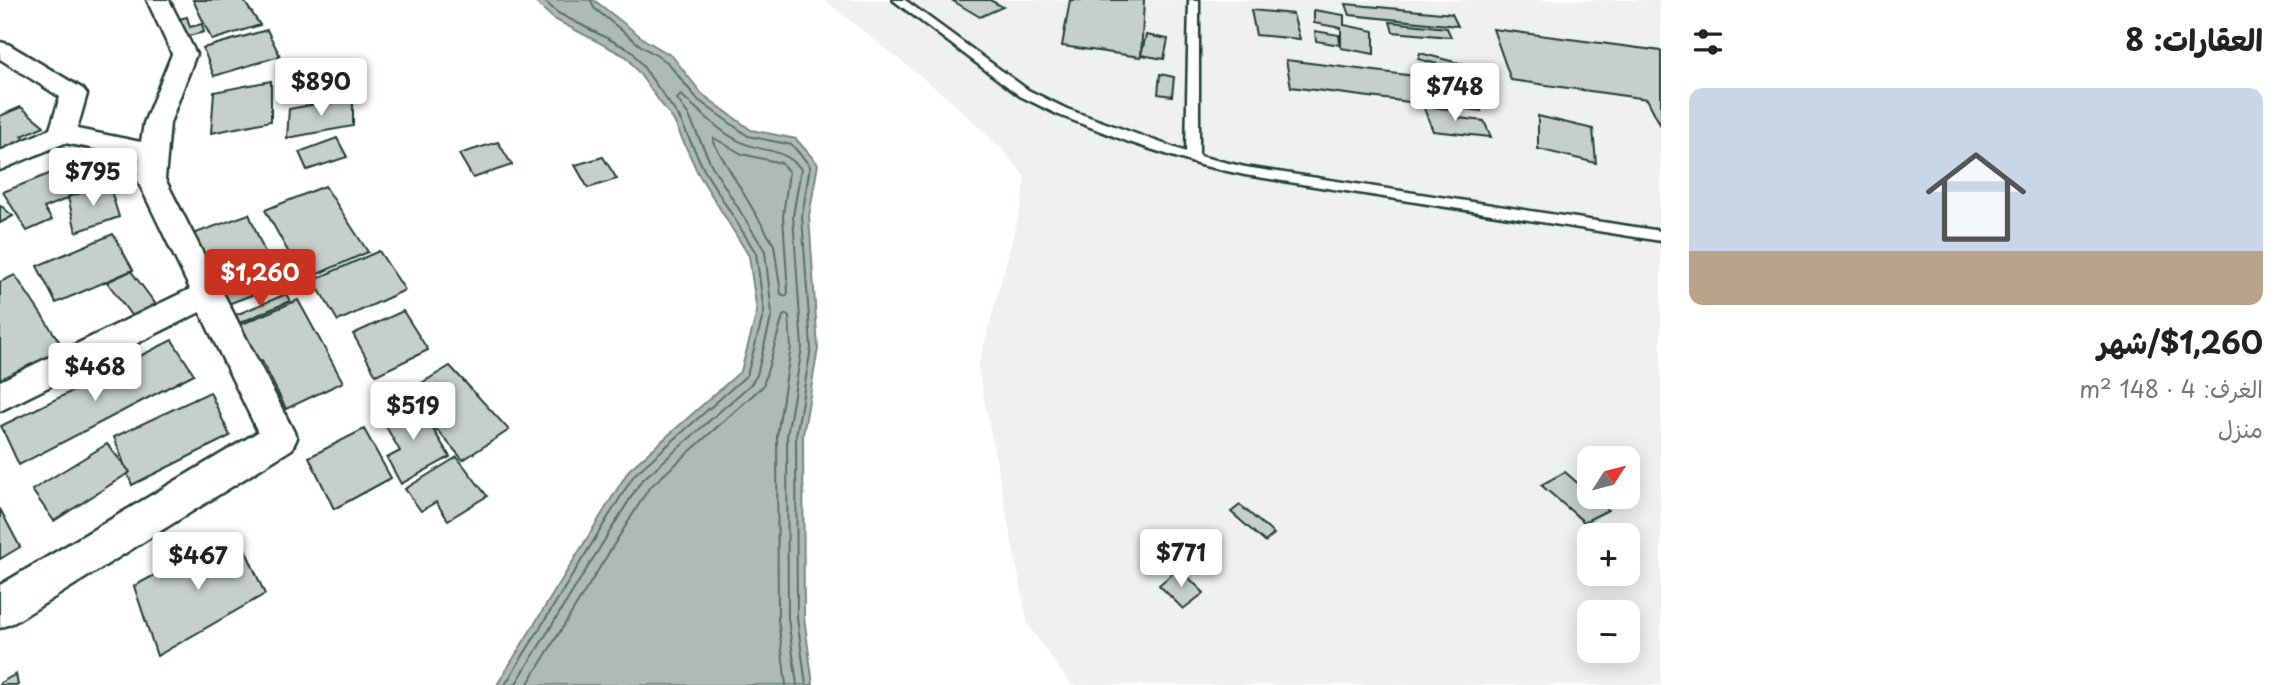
<!DOCTYPE html>
<html lang="ar">
<head>
<meta charset="utf-8">
<style>
  :root { --surface:#fff; --page:#f6f6f6; --text:#222; --muted:#767676; --accent:#c8321e }
  body { margin:0; font-family:"Playpen Sans","Playpen Sans Arabic",sans-serif; background:var(--page); color:var(--text); direction:rtl; height:100vh; display:flex; flex-direction:column; font-size:26px; white-space:nowrap }
  * { box-sizing:border-box; margin:0 }
  p { font-size:23px; color:var(--muted) }
  .icon { flex:none; width:38px; height:38px; fill:none; stroke:currentColor; stroke-width:2; stroke-linecap:round; stroke-linejoin:round }
  .map { position:relative; flex:1; overflow:hidden; direction:ltr }
  .panel { display:flex; flex-direction:column; background:var(--surface); width:630px }
  .panel>* { flex:none }
  .needle { width:46px; rotate:54deg }
  .controls { position:absolute; left:1577px; top:446px; display:grid; gap:14px }
  .controls a { display:grid; place-items:center; width:63px; height:63px; border-radius:14px; background:var(--surface); box-shadow:0 4px 18px #0003; font-size:35px }
  .price { position:absolute; translate:-50% -60px; padding:0 16px; border-radius:7px; background:#fff; color:#222; font-size:23px; line-height:46px; filter:drop-shadow(0 2px 4px #0008) }
  .price::after { content:''; position:absolute; left:50%; top:42px; width:21px; height:16px; margin-left:-10px; background:inherit; clip-path:polygon(0 0,100% 0,50% 100%) }
  .price.current { background:var(--accent); color:#fff }
  ul { padding:0; list-style:none }
  li { display:grid; align-content:center; gap:14px; height:371px; padding:0 28px }
  li span { display:grid; place-items:center; height:217px; border-radius:14px; color:#555 }
  li>.icon { margin-inline-start:auto }
  span .icon { width:126px; height:126px; fill:#fffc; stroke-width:1 }
  li b { font-size:30px }
  h2 { display:flex; justify-content:space-between; align-items:center; height:84px; padding:0 28px; font-size:30px }
  main { display:flex; flex:1; min-height:0 }
  .map>svg:first-child { display:block }
  .built { fill:#eef1f0; fill-rule:evenodd }
  .water { fill:#afbab7; stroke:#758883; stroke-width:2 }
  .lines { fill:none; stroke-linecap:round; stroke-linejoin:round }
  .shore { stroke:#596f68; stroke-width:2 }
  .building { fill:#c7cfcc; stroke:#1f3d34; stroke-width:2 }
  .lane-casing { stroke:#1f3d34; stroke-width:5 }
  .street-casing { stroke:#1f3d34; stroke-width:5 }
  .lane { fill:#fff; fill-rule:evenodd }
  .street { fill:#fff; fill-rule:evenodd }
</style>
</head>
<body>
<main>
<section class="panel">
<h2>العقارات: 8<svg class="icon" aria-label="filters" viewBox="0 0 24 24"><path d="M4 7h16M4 17h16"/><circle cx="9" cy="7" r="2"/><circle cx="15" cy="17" r="2"/></svg></h2>
<ul>
<li><span style="background:linear-gradient(#c9d6e8 75%,#b9a48a 0)"><svg class="icon" aria-label="home" viewBox="0 0 24 24"><path d="M3 11l9-7 9 7M6 9v11h12V9"/></svg></span><div><b>$1,260/شهر</b><p>الغرف: 4 · 148 m²</p><p>منزل</p></div></li>
</ul>
</section>
<div class="map">
<svg width="1661" height="685" viewBox="0 0 1661 685">
  <rect width="100%" height="100%" fill="#fff"/>
  <filter id="ink" filterUnits="userSpaceOnUse"><feTurbulence type="fractalNoise" baseFrequency=".0143" numOctaves="2"/><feDisplacementMap in="SourceGraphic" scale="14" xChannelSelector="R" yChannelSelector="G"/><feConvolveMatrix kernelMatrix="1 2 1 2 8 2 1 2 1" color-interpolation-filters="sRGB"/></filter>
  <g filter="url(#ink)">
    <!-- built -->
    <path class="built" d="M 824,0 L 1661,0 L 1661,685 L 1071,685 L 1028,625 L 978,367 L 1021,207 L 1025,177 L 1002,149 L 948,98 ZM 1589,458 L 1628,458 L 1628,497 L 1589,497 ZM 1589,536 L 1628,536 L 1628,574 L 1589,574 ZM 1589,612 L 1628,612 L 1628,651 L 1589,651 Z"/>
    <!-- water -->
    <polygon class="water" points="533,0 594,0 645,40 672,56 702,94 751,130 796,139 818,164 809,216 818,349 803,435 804,617 813,685 497,685 629,470 741,371 757,312 749,256 698,173 674,121 627,57 554,19"/>
    <g class="lines">
      <!-- shore -->
      <g class="shore">
        <polyline points="591,0 594,8 641,46 667,62 698,100 748,136 792,145 810,166 802,216 811,348 796,436 797,618 806,685"/>
        <polygon points="714,138 742,154 781,163 789,172 783,216 788,293 786,296 781,294 774,245 713,142"/>
        <polyline points="505,685 634,475 747,375 764,312 756,253 704,170 679,117 632,51 558,13 543,0"/>
        <path d="M 515,685 L 641,481 L 751,384 L 757,375 L 772,314 L 765,251 L 712,166 L 688,114 L 677,99 L 681,95 C 699,110 716,129 737,140 C 761,154 781,145 801,169 L 793,216 L 802,348 L 787,436 L 788,618 L 797,685"/>
        <polyline points="527,685 649,488 763,386 783,316 786,314 789,317 791,347 777,436 778,619 786,685"/>
      </g>
    </g>
    <!-- building -->
    <g class="building">
      <polygon points="193,0 247,0 244,1 260,25 212,40"/>
      <polygon points="957,0 990,0 1003,7 980,17 953,1"/>
      <polygon points="1070,0 1144,0 1141,57 1062,46"/>
      <polygon points="1346,4 1452,14 1458,26 1350,15"/>
      <polygon points="1251,10 1293,14 1300,39 1256,35"/>
      <polygon points="1314,10 1344,15 1344,25 1374,31 1374,54 1341,48 1341,28 1314,23"/>
      <polygon points="187,17 190,27 202,24 204,32 173,40 167,22"/>
      <polygon points="1390,22 1447,28 1451,37 1393,32"/>
      <polygon points="1493,29 1661,51 1661,126 1647,99 1511,80"/>
      <polygon points="267,30 280,56 214,76 203,48"/>
      <polygon points="1315,31 1339,35 1340,45 1316,41"/>
      <polygon points="1146,35 1168,39 1164,59 1141,55"/>
      <polygon points="1420,53 1466,65 1465,71 1418,59"/>
      <polygon points="1286,60 1471,83 1481,111 1291,87"/>
      <polygon points="1160,74 1174,77 1172,96 1158,94"/>
      <polygon points="271,81 271,121 211,133 214,92"/>
      <polygon points="353,97 353,126 287,138 289,109"/>
      <polygon points="1423,106 1455,110 1459,118 1484,121 1491,137 1433,131"/>
      <polygon points="21,107 44,126 22,136 31,144 0,158 0,116"/>
      <polygon points="1538,116 1593,129 1596,163 1538,149"/>
      <polygon points="337,138 347,157 307,170 299,152"/>
      <polygon points="498,142 512,165 473,178 459,154"/>
      <polygon points="603,157 617,179 588,188 575,165"/>
      <polygon points="54,172 71,197 44,208 52,220 27,231 3,192"/>
      <polygon points="109,184 119,217 76,232 68,197"/>
      <polygon points="325,186 368,252 304,280 265,210"/>
      <polygon points="0,205 13,216 0,223"/>
      <polygon points="249,214 278,285 215,309 190,235"/>
      <polygon points="113,234 133,270 56,303 37,266"/>
      <polygon points="379,251 405,290 338,321 313,280"/>
      <polygon points="131,271 157,306 133,318 107,282"/>
      <polygon points="15,275 67,353 0,387 0,282"/>
      <polygon points="286,294 290,301 235,325 231,317"/>
      <polygon points="298,300 343,382 286,409 262,361 253,365 235,327"/>
      <polygon points="403,311 428,350 376,375 353,334"/>
      <polygon points="172,340 194,374 19,465 1,426 105,375 112,388 126,381 118,367"/>
      <polygon points="450,366 509,430 463,460 405,393"/>
      <polygon points="210,392 230,436 132,485 114,437"/>
      <polygon points="415,400 450,457 401,484 387,458 400,451 381,418"/>
      <polygon points="364,429 391,478 334,509 309,457"/>
      <polygon points="107,444 130,472 54,521 32,490"/>
      <polygon points="457,457 487,496 448,520 436,502 421,511 405,489"/>
      <polygon points="1565,472 1589,493 1589,497 1593,497 1608,510 1584,522 1541,485"/>
      <polygon points="1240,505 1274,534 1265,542 1231,512"/>
      <polygon points="0,509 20,547 0,559"/>
      <polygon points="237,531 265,594 157,656 134,586"/>
      <polygon points="1179,568 1204,593 1183,609 1159,585"/>
      <polygon points="16,674 18,685 0,685 0,683"/>
    </g>
    <g class="lines">
      <!-- lane casing -->
      <g class="lane-casing">
        <polygon id="lane" points="893,0 905,0 1028,90 1067,109 1186,152 1189,0 1199,0 1199,156 1245,167 1661,231 1661,241 1245,175 1200,165 1129,142 1059,115 1020,96"/>
      </g>
      <!-- street casing -->
      <g class="street-casing">
        <polygon id="street" points="147,0 169,0 196,54 170,123 165,179 297,438 292,449 15,622 0,628 0,585 258,432 200,312 0,411 0,381 190,289 137,179 139,158 65,143 0,170 0,151 50,129 60,97 0,59 0,42 8,44 83,89 87,94 77,129 141,142 144,123 172,54"/>
      </g>
      <!-- lane -->
      <use href="#lane" class="lane"/>
      <!-- street -->
      <use href="#street" class="street"/>
    </g>
  </g>
</svg>
<div class="controls">
<a><svg class="needle" viewBox="-14 -14 28 28"><path d="M0-13l5 13h-10z" fill="#e53935"/><path d="M0 13l5-13h-10z" fill="#767676"/></svg></a>
<a>+</a>
<a>−</a>
</div>
<b class="price" style="left:321px;top:118px">$890</b>
<b class="price" style="left:1455px;top:123px">$748</b>
<b class="price" style="left:93px;top:208px">$795</b>
<b class="price current" style="left:260px;top:309px">$1,260</b>
<b class="price" style="left:95px;top:403px">$468</b>
<b class="price" style="left:413px;top:442px">$519</b>
<b class="price" style="left:1181px;top:589px">$771</b>
<b class="price" style="left:198px;top:592px">$467</b>
</div>
</main>
</body>
</html>
